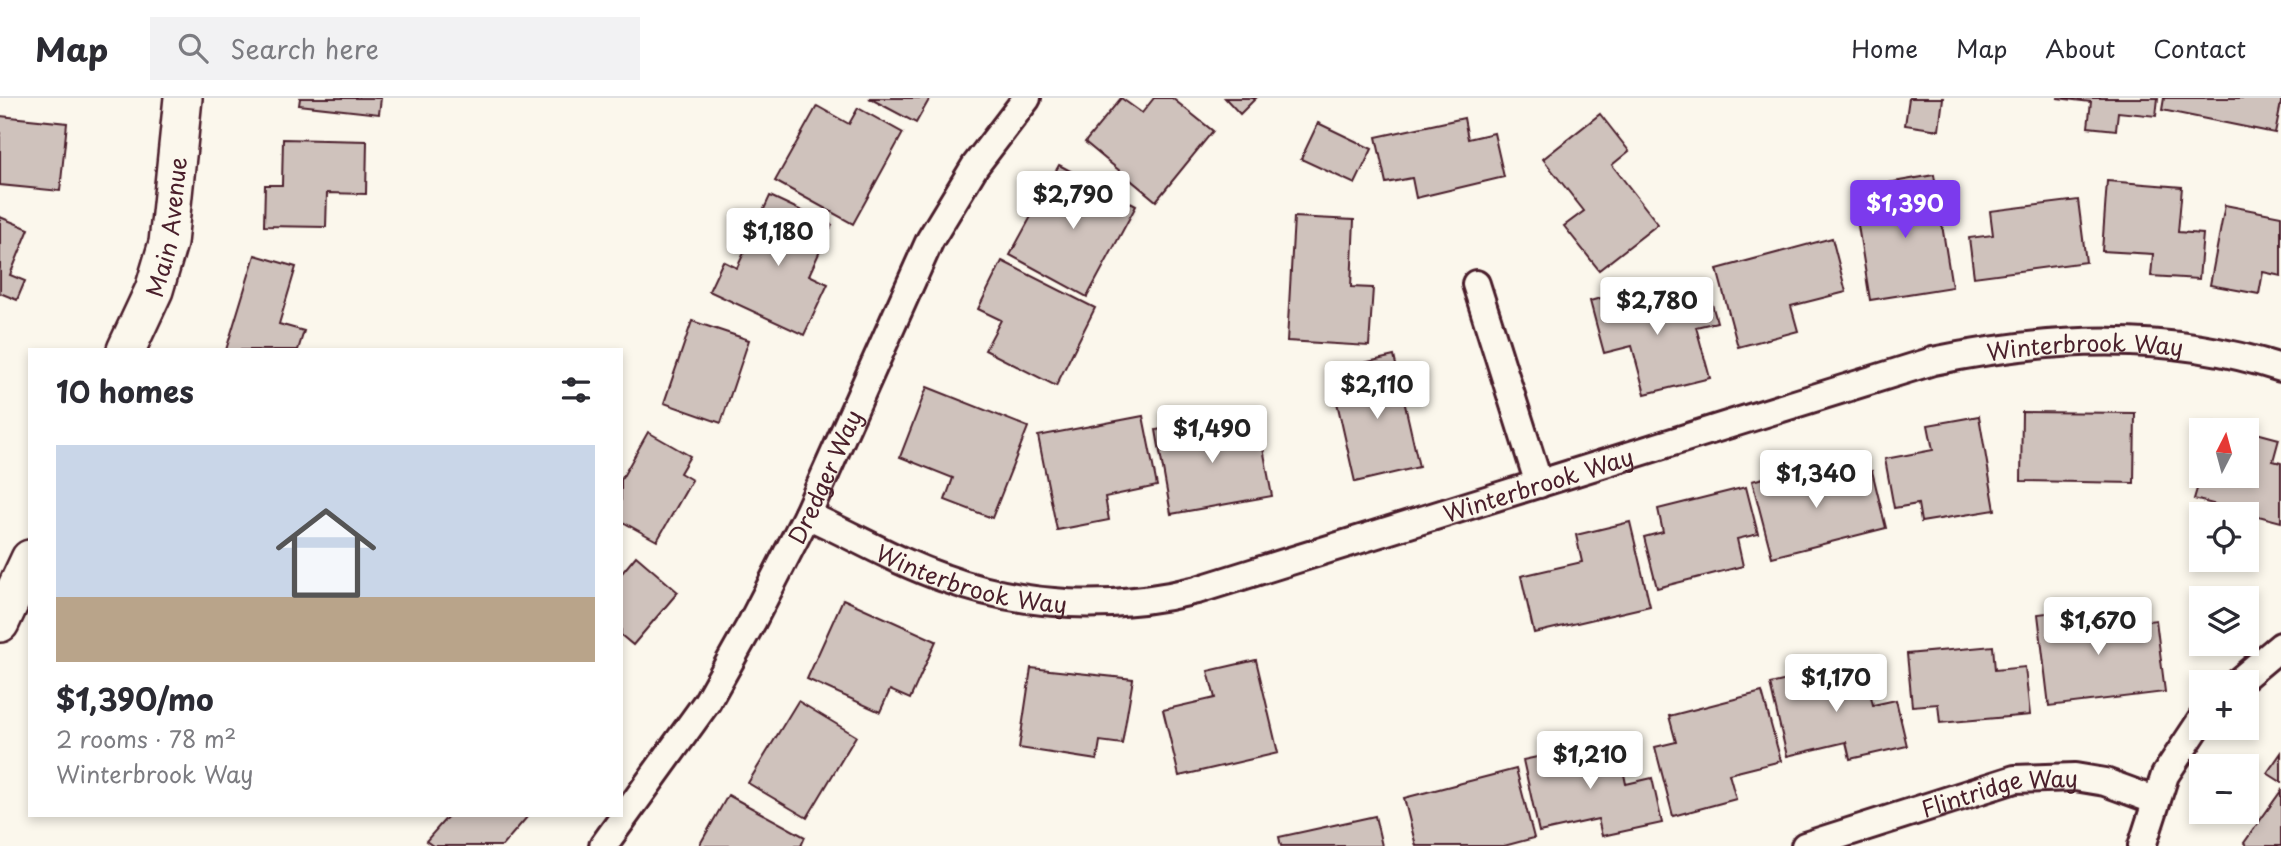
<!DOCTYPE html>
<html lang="en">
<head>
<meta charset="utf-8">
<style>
  :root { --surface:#fff; --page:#f2f2f3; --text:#2b2b33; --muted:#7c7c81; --line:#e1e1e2; --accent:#7c3aed }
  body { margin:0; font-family:"Playpen Sans",sans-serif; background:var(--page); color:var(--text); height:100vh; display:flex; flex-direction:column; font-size:26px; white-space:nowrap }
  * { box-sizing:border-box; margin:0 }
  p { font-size:23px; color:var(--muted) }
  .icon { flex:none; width:38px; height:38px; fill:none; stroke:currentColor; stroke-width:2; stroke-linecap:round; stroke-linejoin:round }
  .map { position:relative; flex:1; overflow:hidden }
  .side { position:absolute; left:28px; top:250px; width:595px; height:469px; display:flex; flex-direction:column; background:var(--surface); border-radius:0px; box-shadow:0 4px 10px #0003 }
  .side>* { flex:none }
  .needle { width:46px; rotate:6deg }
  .controls { position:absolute; left:2189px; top:320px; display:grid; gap:14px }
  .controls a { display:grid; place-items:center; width:70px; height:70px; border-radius:0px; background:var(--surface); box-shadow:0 4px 10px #0003; font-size:35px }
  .price { position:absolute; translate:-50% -60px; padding:0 16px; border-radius:7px; background:#fff; color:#222; font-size:23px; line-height:46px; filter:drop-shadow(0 2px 4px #0008) }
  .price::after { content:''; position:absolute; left:50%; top:42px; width:21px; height:16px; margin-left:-10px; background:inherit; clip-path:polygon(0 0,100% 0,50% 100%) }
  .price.active { background:var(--accent); color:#fff }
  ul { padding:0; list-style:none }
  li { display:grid; align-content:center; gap:14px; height:371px; padding:0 28px }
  li span { display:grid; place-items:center; height:217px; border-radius:0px; color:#555 }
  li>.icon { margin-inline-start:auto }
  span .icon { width:126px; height:126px; fill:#fffc; stroke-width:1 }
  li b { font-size:30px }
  h2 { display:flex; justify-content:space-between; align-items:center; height:84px; padding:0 28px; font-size:30px }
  header { display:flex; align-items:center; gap:42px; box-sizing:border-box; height:98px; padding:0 35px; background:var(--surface); border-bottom:2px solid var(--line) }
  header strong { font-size:33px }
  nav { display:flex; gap:38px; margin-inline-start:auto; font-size:24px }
  .search { width:490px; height:63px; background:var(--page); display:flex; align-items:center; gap:18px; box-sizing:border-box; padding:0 24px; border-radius:0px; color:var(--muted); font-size:26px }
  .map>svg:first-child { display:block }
  .building { fill:#cfc2bc; stroke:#4a1f2b; stroke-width:2 }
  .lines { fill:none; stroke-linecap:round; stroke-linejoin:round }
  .street-casing { stroke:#4a1f2b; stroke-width:32 }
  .secondary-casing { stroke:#4a1f2b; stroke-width:42 }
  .street { stroke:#fbf7ec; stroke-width:26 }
  .secondary { stroke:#fbf7ec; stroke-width:37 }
  .labels { text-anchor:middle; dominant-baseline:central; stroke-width:6; stroke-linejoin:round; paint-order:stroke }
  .street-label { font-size:23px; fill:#4a1f2b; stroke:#fbf7ec }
</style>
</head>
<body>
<header>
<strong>Map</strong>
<div class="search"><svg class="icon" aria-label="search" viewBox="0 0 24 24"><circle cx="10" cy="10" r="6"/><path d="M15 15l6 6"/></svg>Search here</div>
<nav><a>Home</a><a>Map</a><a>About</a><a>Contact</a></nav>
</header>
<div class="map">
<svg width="2281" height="748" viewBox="0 0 2281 748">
  <rect width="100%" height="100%" fill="#fbf7ec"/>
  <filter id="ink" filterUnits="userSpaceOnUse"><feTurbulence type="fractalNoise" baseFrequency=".0143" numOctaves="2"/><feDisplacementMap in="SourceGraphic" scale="14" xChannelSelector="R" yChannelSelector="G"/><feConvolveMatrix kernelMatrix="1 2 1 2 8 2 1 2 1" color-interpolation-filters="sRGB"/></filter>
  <g filter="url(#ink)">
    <!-- building -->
    <g class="building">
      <polygon points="300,0 381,0 379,16 299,7"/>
      <polygon points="869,0 930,0 916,25"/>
      <polygon points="1121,0 1142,15 1154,0 1172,0 1213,33 1156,103 1085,44"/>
      <polygon points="1225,0 1256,0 1240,16"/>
      <polygon points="1909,0 1943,0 1939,32 1905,27"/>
      <polygon points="2057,0 2158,0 2156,18 2118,14 2116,32 2088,29 2091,4"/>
      <polygon points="2164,0 2281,0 2281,5 2275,35 2162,12"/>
      <polygon points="817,8 849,26 858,10 903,35 853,126 775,83"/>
      <polygon points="1600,16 1629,53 1612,67 1658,126 1599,172 1564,128 1584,113 1543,61"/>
      <polygon points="0,18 67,25 60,93 0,87"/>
      <polygon points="1464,20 1468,41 1494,35 1504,79 1416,100 1412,80 1386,85 1376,39"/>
      <polygon points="1318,25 1372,51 1355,86 1301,61"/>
      <polygon points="283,41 367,43 366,96 327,95 326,129 264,128 265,87 282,87"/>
      <polygon points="1059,67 1136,108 1087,199 1010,157"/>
      <polygon points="1934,77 1952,189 1870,202 1856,115 1880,112 1876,87"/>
      <polygon points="2107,83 2182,89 2178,134 2203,136 2199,181 2151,178 2153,156 2102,153"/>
      <polygon points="770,98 832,127 809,177 828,186 804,237 709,193 723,163 737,170"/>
      <polygon points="2078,102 2086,164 1974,179 1969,140 1993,137 1990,113"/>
      <polygon points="2225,107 2281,118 2281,178 2263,174 2259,196 2210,187"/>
      <polygon points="0,119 29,131 10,177 25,183 17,202 0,195"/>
      <polygon points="1294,119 1354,122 1351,189 1373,190 1369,248 1287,243"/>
      <polygon points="1832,140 1846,194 1791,208 1798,233 1738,249 1717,171"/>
      <polygon points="255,157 296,169 279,226 304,233 298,252 226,252"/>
      <polygon points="1002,163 1095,210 1056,288 985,252 1001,222 978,211"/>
      <polygon points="1637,190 1643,212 1709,195 1717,224 1696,229 1710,280 1645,296 1632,248 1604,255 1590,203"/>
      <polygon points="692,223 749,242 721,325 664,305"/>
      <polygon points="1394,258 1419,369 1355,384 1336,300 1353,296 1346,269"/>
      <polygon points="927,289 1028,329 992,420 945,402 953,380 900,359"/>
      <polygon points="2022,314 2135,315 2134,385 2021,383"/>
      <polygon points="1235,317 1239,338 1260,334 1272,398 1171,416 1156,332"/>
      <polygon points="1143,318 1157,388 1105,399 1109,422 1057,432 1038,338"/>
      <polygon points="1979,318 1995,412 1921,424 1918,406 1894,410 1885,361 1933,352 1928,327"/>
      <polygon points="2215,324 2279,341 2273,363 2281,365 2281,424 2194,401 2202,374 2202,378 2247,378 2247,332 2213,332"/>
      <polygon points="648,334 690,358 680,375 692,382 657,443 621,423 621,382"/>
      <polygon points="1801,370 1806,390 1872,373 1886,430 1772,459 1752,383"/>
      <polygon points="1746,389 1758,436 1737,441 1743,468 1657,490 1644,439 1663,434 1658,411"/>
      <polygon points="1630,424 1650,508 1534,535 1521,478 1582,464 1576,437"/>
      <polygon points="636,458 678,494 633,547 621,537 621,476"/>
      <polygon points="843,501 936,543 910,601 890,592 880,614 807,581"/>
      <polygon points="2103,508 2106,528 2156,522 2165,594 2049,608 2038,516"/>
      <polygon points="1993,548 1995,572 2025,569 2030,617 1940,625 1938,606 1912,608 1907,556"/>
      <polygon points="1256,562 1278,655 1179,678 1163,612 1215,600 1208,573"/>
      <polygon points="1863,564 1873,607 1896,602 1907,648 1850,661 1846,644 1787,658 1770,586"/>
      <polygon points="1031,570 1133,581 1122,646 1100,643 1097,662 1019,650"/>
      <polygon points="1762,594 1781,663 1729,676 1736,701 1673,718 1655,649 1676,644 1669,618"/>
      <polygon points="798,603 856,638 807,720 748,685"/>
      <polygon points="1617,642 1626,686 1652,680 1662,725 1602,738 1598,721 1539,734 1523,662"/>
      <polygon points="2281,655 2281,684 2267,675"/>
      <polygon points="1516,671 1534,740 1504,748 1416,748 1404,700"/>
      <polygon points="2281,693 2281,748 2247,748 2244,745"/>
      <polygon points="728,697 805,739 801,748 699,748"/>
      <polygon points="448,718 528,718 502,748 433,748 426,743"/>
      <polygon points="1375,718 1382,748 1281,748 1279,739"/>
    </g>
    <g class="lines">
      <!-- street casing -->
      <g class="street-casing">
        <g id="street">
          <polyline points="1476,186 1539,386"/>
          <path id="s1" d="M 807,417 C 852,437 897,464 944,480 C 1026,510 1113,513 1197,492 L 1933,263 C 2049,239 2167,233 2281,270"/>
          <polyline points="2238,584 2281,548"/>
          <path id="s2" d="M 603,748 L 707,604 L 752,524 L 807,417 L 930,142 L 975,68 L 1027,0"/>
          <path id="s3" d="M 1805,748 L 2015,681 L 2075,679 L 2105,684 L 2154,702"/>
          <polyline points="2142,748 2165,677 2202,621"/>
        </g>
      </g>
      <!-- secondary casing -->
      <g class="secondary-casing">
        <g id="secondary">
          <path id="s4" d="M 126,252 L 154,192 L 168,145 L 183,0"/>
          <polyline points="0,525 30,461"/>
        </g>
      </g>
      <!-- street -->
      <use href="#street" class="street"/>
      <!-- secondary -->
      <use href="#secondary" class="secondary"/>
    </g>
  </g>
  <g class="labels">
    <!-- street labels -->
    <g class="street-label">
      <text stroke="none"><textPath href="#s4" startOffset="131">Main Avenue</textPath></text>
      <text stroke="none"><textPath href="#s1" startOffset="1332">Winterbrook Way</textPath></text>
      <text stroke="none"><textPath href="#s2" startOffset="432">Dredger Way</textPath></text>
      <text stroke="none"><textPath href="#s1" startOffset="765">Winterbrook Way</textPath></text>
      <text stroke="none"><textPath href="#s1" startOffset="178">Winterbrook Way</textPath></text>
      <text stroke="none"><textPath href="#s3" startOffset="203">Flintridge Way</textPath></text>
    </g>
  </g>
</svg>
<div class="controls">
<a><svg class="needle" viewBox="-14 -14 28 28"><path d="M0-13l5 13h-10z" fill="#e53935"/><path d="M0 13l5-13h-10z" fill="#7c7c81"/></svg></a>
<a><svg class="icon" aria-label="locate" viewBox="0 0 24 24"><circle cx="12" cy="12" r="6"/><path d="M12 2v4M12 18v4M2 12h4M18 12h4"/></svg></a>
<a><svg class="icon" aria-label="layers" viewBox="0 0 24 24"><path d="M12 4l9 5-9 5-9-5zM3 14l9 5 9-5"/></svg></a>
<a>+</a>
<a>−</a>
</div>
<b class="price" style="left:1073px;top:133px">$2,790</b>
<b class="price active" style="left:1905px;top:142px">$1,390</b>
<b class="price" style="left:778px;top:170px">$1,180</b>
<b class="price" style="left:1657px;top:239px">$2,780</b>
<b class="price" style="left:1377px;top:323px">$2,110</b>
<b class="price" style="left:1212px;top:367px">$1,490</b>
<b class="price" style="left:1816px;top:412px">$1,340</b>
<b class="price" style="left:2098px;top:559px">$1,670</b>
<b class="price" style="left:1836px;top:616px">$1,170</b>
<b class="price" style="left:1590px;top:693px">$1,210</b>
<section class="side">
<h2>10 homes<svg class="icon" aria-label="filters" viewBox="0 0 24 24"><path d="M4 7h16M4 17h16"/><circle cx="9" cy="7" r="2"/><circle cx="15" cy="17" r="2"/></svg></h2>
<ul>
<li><span style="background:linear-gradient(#c9d6e8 70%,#b9a48a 0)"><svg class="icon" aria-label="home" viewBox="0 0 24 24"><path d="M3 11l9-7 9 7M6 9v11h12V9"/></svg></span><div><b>$1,390/mo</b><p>2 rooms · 78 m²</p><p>Winterbrook Way</p></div></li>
</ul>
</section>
</div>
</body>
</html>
